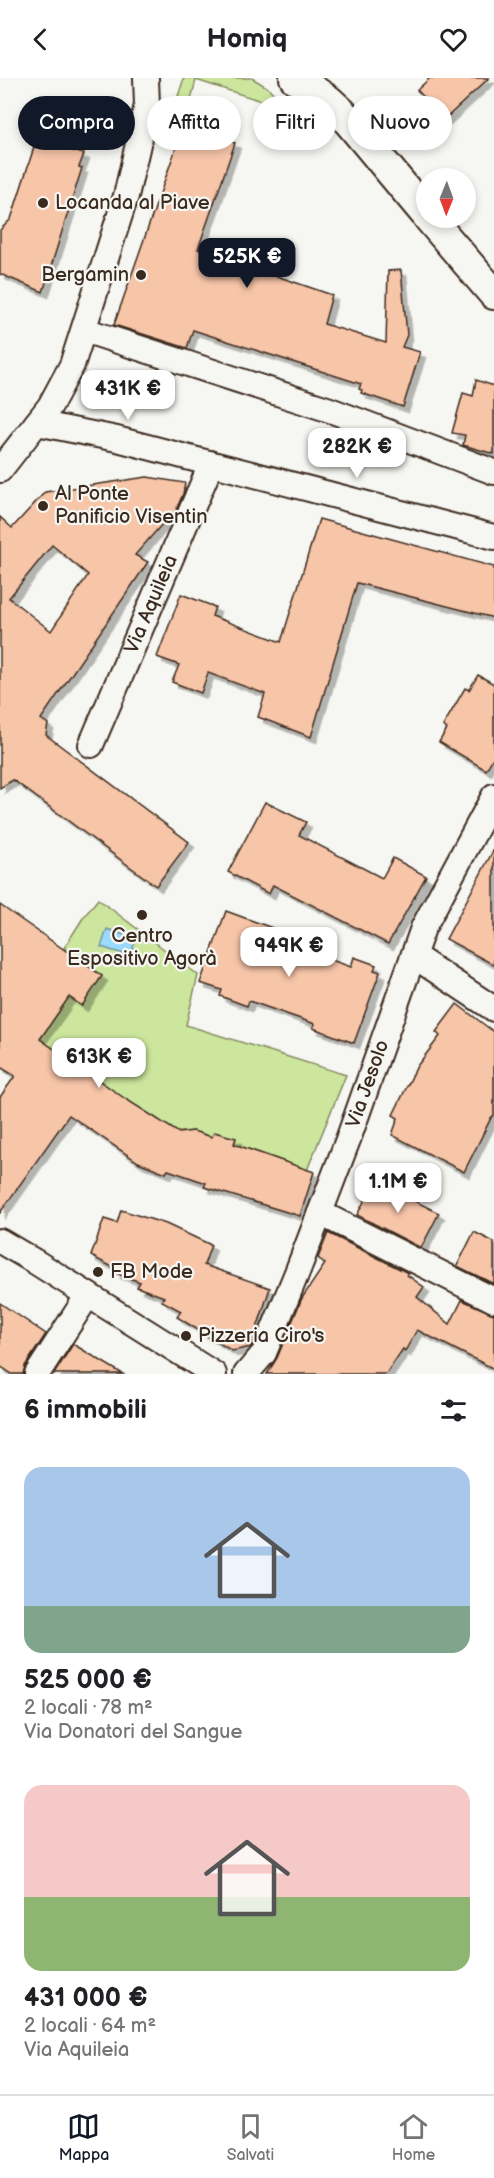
<!DOCTYPE html>
<html lang="it">
<head>
<meta charset="utf-8">
<style>
  :root { --surface:#fff; --page:#f2f2f2; --text:#202124; --muted:#757577; --line:#e0e0e0; --accent:#111827 }
  body { margin:0; font-family:"Balsamiq Sans",sans-serif; background:var(--page); color:var(--text); height:100vh; display:flex; flex-direction:column; font-size:22px; white-space:nowrap }
  * { box-sizing:border-box; margin:0 }
  p { font-size:20px; color:var(--muted) }
  .icon { flex:none; width:33px; height:33px; fill:none; stroke:currentColor; stroke-width:2; stroke-linecap:round; stroke-linejoin:round }
  .map { position:relative; height:1296px; overflow:hidden }
  .drawer { display:flex; flex-direction:column; background:var(--surface); flex:1 }
  .drawer>* { flex:none }
  .guide { position:absolute; left:18px; top:18px; width:459px; height:54px; display:flex; gap:12px }
  .needle { width:39px; rotate:181deg }
  .controls { position:absolute; left:416px; top:90px; display:grid; gap:12px }
  .controls a { display:grid; place-items:center; width:60px; height:60px; border-radius:50%; background:var(--surface); box-shadow:0 3px 9px #0003; font-size:30px }
  .price { position:absolute; translate:-50% -51px; padding:0 14px; border-radius:12px; background:#fff; color:#222; font-size:20px; line-height:39px; filter:drop-shadow(0 2px 3px #0008) }
  .price::after { content:''; position:absolute; left:50%; top:36px; width:18px; height:14px; margin-left:-9px; background:inherit; clip-path:polygon(0 0,100% 0,50% 100%) }
  .price.selected { background:var(--accent); color:#fff }
  ul { padding:0; list-style:none }
  li { display:grid; align-content:center; gap:12px; height:318px; padding:0 24px }
  li span { display:grid; place-items:center; height:186px; border-radius:18px; color:#555 }
  li>.icon { margin-inline-start:auto }
  span .icon { width:108px; height:108px; fill:#fffc; stroke-width:1 }
  li b { font-size:26px }
  h2 { display:flex; justify-content:space-between; align-items:center; height:72px; padding:0 24px; font-size:26px }
  .chip { padding:0 21px; border-radius:27px; background:var(--surface); box-shadow:0 3px 9px #0003; font-size:21px; line-height:54px }
  .chip.selected { background:var(--accent); color:#fff }
  header { display:flex; justify-content:space-between; align-items:center; height:78px; padding:0 24px; background:var(--surface); font-size:27px; font-weight:700 }
  .tabs { display:flex; justify-content:space-around; align-items:center; height:84px; border-top:2px solid var(--line); background:var(--surface); font-size:16px; color:var(--muted) }
  .tabs a { display:grid; justify-items:center; gap:3px }
  .tabs .selected { color:var(--accent) }
  .map>svg:first-child { display:block }
  .green { fill:#cce69d; stroke:#84885e; stroke-width:1.5 }
  .water { fill:#9adafc; stroke:#7494a3; stroke-width:1.5 }
  .building { fill:#f7c5a8; stroke:#3b2a1e; stroke-width:1.5; fill-rule:evenodd; filter:url(#shadow) }
  .lines { fill:none; stroke-linecap:round; stroke-linejoin:round }
  .minor-casing { stroke:#3b2a1e; stroke-width:28 }
  .major-casing { stroke:#3b2a1e; stroke-width:34 }
  .minor { stroke:#f6f6f2; stroke-width:24 }
  .major { stroke:#f6f6f2; stroke-width:30 }
  .poi-dot { fill:#3b2a1e; stroke:#f6f6f2; stroke-width:2 }
  .labels { text-anchor:middle; dominant-baseline:central; stroke-width:4.5; stroke-linejoin:round; paint-order:stroke }
  .poi-label { font-size:20px; fill:#3b2a1e; stroke:#f6f6f2; text-anchor:start }
  .street-label { font-size:20px; fill:#3b2a1e; stroke:#f6f6f2 }
</style>
</head>
<body>
<header><svg class="icon" aria-label="back" viewBox="0 0 24 24"><path d="M15 5l-7 7 7 7"/></svg>Homiq<svg class="icon" aria-label="heart" viewBox="0 0 24 24"><path d="M12 20l-8-8c-3-5 5-10 8-4 3-6 11-1 8 4z"/></svg></header>
<div class="map">
<svg width="494" height="1296" viewBox="0 0 494 1296">
  <defs>
    <filter id="shadow"><feDropShadow dx="5.5" dy="5.5" stdDeviation="0" flood-color="#0004"/></filter>
  </defs>
  <rect width="100%" height="100%" fill="#f6f6f2"/>
  <filter id="ink" filterUnits="userSpaceOnUse"><feTurbulence type="fractalNoise" baseFrequency=".0167" numOctaves="2"/><feDisplacementMap in="SourceGraphic" scale="12" xChannelSelector="R" yChannelSelector="G"/><feConvolveMatrix kernelMatrix="1 2 1 2 8 2 1 2 1" color-interpolation-filters="sRGB"/></filter>
  <g filter="url(#ink)">
    <!-- green -->
    <g class="green">
      <polygon points="184,0 252,0 267,9 283,24 280,29 196,2 185,45 171,40"/>
      <polygon points="98,821 198,897 186,947 346,997 307,1092 234,1066 236,1060 212,1059 193,1053 162,1056 159,1042 124,1020 40,961 69,919 102,898 64,870 83,840"/>
    </g>
    <!-- water -->
    <polygon class="water" points="107,851 136,861 130,878 101,869"/>
    <!-- building -->
    <g class="building">
      <polygon points="430,0 489,0 445,41 417,12"/>
      <polygon points="184,47 235,65 198,171 332,217 324,246 386,265 388,193 401,192 407,257 402,269 420,274 403,329 361,315 362,312 359,311 361,306 193,252 187,270 114,247"/>
      <polygon points="36,63 84,76 79,89 82,90 43,214 0,196 0,152 11,141"/>
      <polygon points="476,302 494,308 494,376 463,367 465,357 452,355 463,315 473,318"/>
      <path d="M 147,399 L 185,405 L 183,416 L 170,446 L 164,444 L 135,477 L 148,484 L 41,641 L 48,646 L 46,657 L 189,764 L 156,808 L 13,702 L 0,710 L 0,439 L 12,450 L 45,414 ZM 52,467 L 88,497 L 51,553 L 9,520 Z"/>
      <polygon points="319,441 494,489 494,540 357,505 311,659 258,639 265,616 208,595 201,615 172,604 179,587 157,579 181,516 215,529 212,538 281,564"/>
      <polygon points="478,597 494,606 494,678 486,692 439,664 447,651 443,648 465,610 469,612"/>
      <polygon points="265,724 306,744 299,757 382,800 393,780 426,798 388,866 273,807 269,816 228,794"/>
      <polygon points="494,771 494,887 446,861"/>
      <polygon points="0,827 102,898 82,928 69,919 40,961 124,1020 179,1055 193,1053 212,1059 214,1054 236,1060 234,1066 314,1094 300,1138 204,1109 206,1105 168,1092 166,1095 138,1084 69,1037 0,1135 0,1019 15,998 0,989"/>
      <polygon points="226,833 275,851 272,861 351,889 354,879 376,887 374,892 380,894 354,965 313,950 315,946 249,923 247,928 220,918 222,912 200,905"/>
      <polygon points="457,926 494,954 494,1037 491,1040 464,1094 392,1057 398,1040 393,1037 417,988 440,958 436,954"/>
      <polygon points="375,1103 439,1135 421,1170 357,1137"/>
      <polygon points="121,1132 166,1146 211,1167 204,1187 270,1210 251,1269 232,1273 177,1239 181,1233 162,1223 164,1219 137,1209 140,1204 115,1195 116,1191 91,1178 104,1141 117,1145"/>
      <polygon points="474,1154 494,1164 494,1206 457,1188"/>
      <polygon points="328,1155 408,1195 407,1197 424,1209 417,1219 450,1246 462,1222 494,1236 494,1291 417,1252 405,1273 403,1271 386,1296 267,1296 277,1280 302,1220 325,1186 318,1180"/>
      <polygon points="0,1225 46,1256 25,1288 23,1296 12,1296 0,1288"/>
      <polygon points="73,1266 123,1296 54,1296"/>
    </g>
    <g class="lines">
      <!-- minor casing -->
      <g class="minor-casing">
        <g id="minor">
          <polyline points="84,252 330,332 494,394"/>
          <polyline points="37,345 117,361 213,386 494,459"/>
          <polyline points="0,392 50,328 72,287 126,118 147,27 146,0"/>
          <path id="s1" d="M 91,667 L 206,398 L 209,385"/>
          <polyline points="414,878 494,931"/>
          <polyline points="320,1135 494,1222"/>
          <polyline points="0,1163 34,1183 214,1296"/>
          <polyline points="37,1296 88,1217"/>
          <path id="s2" d="M 246,1296 L 264,1275 L 298,1192 L 349,1059 L 423,850 L 494,718"/>
        </g>
      </g>
      <!-- major casing -->
      <g class="major-casing">
        <g id="major">
          <polyline points="295,0 329,23 341,34 426,136"/>
          <polyline points="429,140 494,216"/>
        </g>
      </g>
      <!-- minor -->
      <use href="#minor" class="minor"/>
      <!-- major -->
      <use href="#major" class="major"/>
    </g>
  </g>
  <!-- markers -->
  <g class="poi-dot">
    <circle cx="43" cy="125" r="6"/>
    <circle cx="141" cy="197" r="6"/>
    <circle cx="43" cy="428" r="6"/>
    <circle cx="142" cy="837" r="6"/>
    <circle cx="98" cy="1194" r="6"/>
    <circle cx="186" cy="1258" r="6"/>
  </g>
  <g class="labels">
    <!-- poi labels -->
    <g class="poi-label">
      <text x="55" y="125">Locanda al Piave</text>
      <text x="129" y="197" text-anchor="end">Bergamin</text>
      <text x="55" y="416">Al Ponte<tspan x="55" dy="23">Panificio Visentin</tspan></text>
      <text x="142" y="858" text-anchor="middle">Centro<tspan x="142" dy="23">Espositivo Agorà</tspan></text>
      <text x="110" y="1194">FB Mode</text>
      <text x="198" y="1258">Pizzeria Ciro's</text>
    </g>
    <!-- street labels -->
    <g class="street-label">
      <text stroke="none"><textPath href="#s1" startOffset="153">Via Aquileia</textPath></text>
      <text stroke="none"><textPath href="#s2" startOffset="316">Via Jesolo</textPath></text>
    </g>
  </g>
</svg>
<div class="controls">
<a><svg class="needle" viewBox="-14 -14 28 28"><path d="M0-13l5 13h-10z" fill="#e53935"/><path d="M0 13l5-13h-10z" fill="#757577"/></svg></a>
</div>
<b class="price selected" style="left:247px;top:211px">525K €</b>
<b class="price" style="left:128px;top:343px">431K €</b>
<b class="price" style="left:357px;top:401px">282K €</b>
<b class="price" style="left:289px;top:900px">949K €</b>
<b class="price" style="left:99px;top:1011px">613K €</b>
<b class="price" style="left:398px;top:1136px">1.1M €</b>
<div class="guide">
<a class="chip selected">Compra</a>
<a class="chip">Affitta</a>
<a class="chip">Filtri</a>
<a class="chip">Nuovo</a>
</div>
</div>
<section class="drawer">
<h2>6 immobili<svg class="icon" aria-label="filters" viewBox="0 0 24 24"><path d="M4 7h16M4 17h16"/><circle cx="9" cy="7" r="2"/><circle cx="15" cy="17" r="2"/></svg></h2>
<ul>
<li><span style="background:linear-gradient(#a9c7e8 75%,#7fa58c 0)"><svg class="icon" aria-label="home" viewBox="0 0 24 24"><path d="M3 11l9-7 9 7M6 9v11h12V9"/></svg></span><div><b>525 000 €</b><p>2 locali · 78 m²</p><p>Via Donatori del Sangue</p></div></li>
<li><span style="background:linear-gradient(#f6c9c9 60%,#8fb573 0)"><svg class="icon" aria-label="home" viewBox="0 0 24 24"><path d="M3 11l9-7 9 7M6 9v11h12V9"/></svg></span><div><b>431 000 €</b><p>2 locali · 64 m²</p><p>Via Aquileia</p></div></li>
</ul>
</section>
<nav class="tabs">
<a class="selected"><svg class="icon" aria-label="map" viewBox="0 0 24 24"><path d="M3 6l6-2 6 2 6-2v14l-6 2-6-2-6 2zM9 4v14M15 6v14"/></svg>Mappa</a>
<a><svg class="icon" aria-label="saved" viewBox="0 0 24 24"><path d="M7 4h10v16l-5-4-5 4z"/></svg>Salvati</a>
<a><svg class="icon" aria-label="home" viewBox="0 0 24 24"><path d="M3 11l9-7 9 7M6 9v11h12V9"/></svg>Home</a>
</nav>
</body>
</html>
